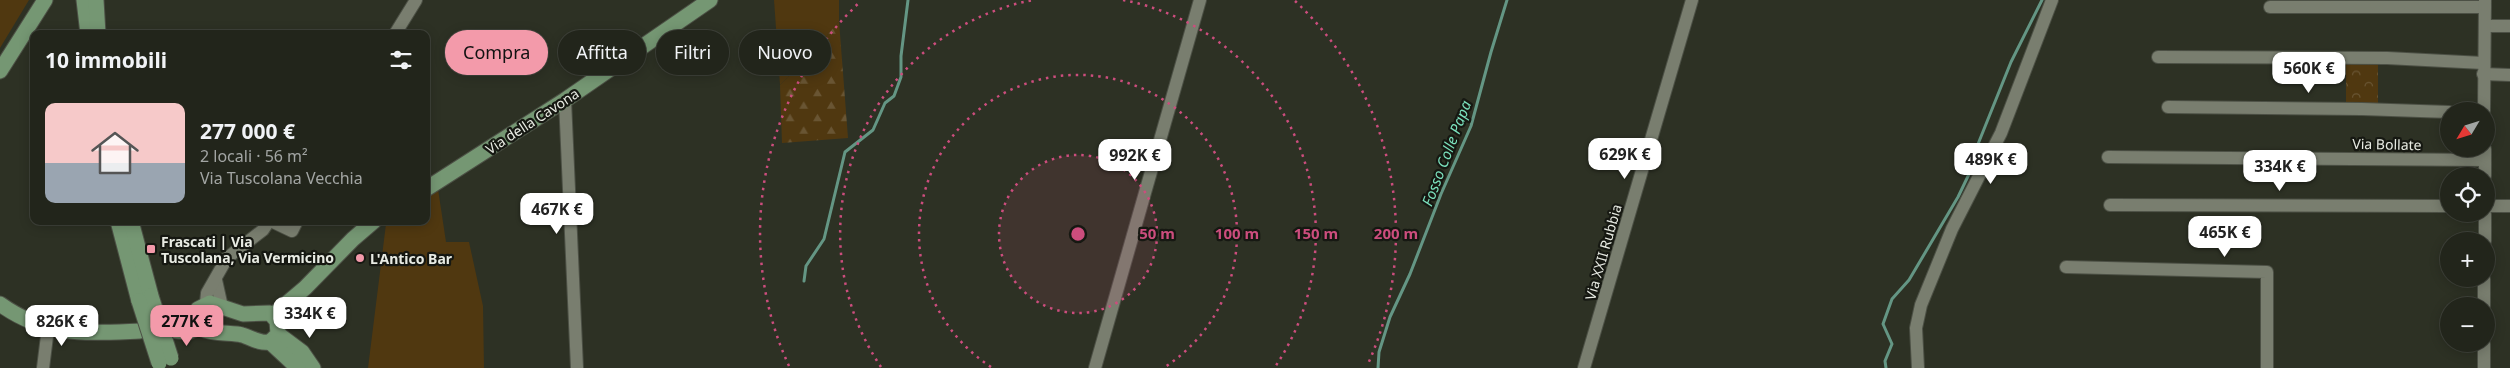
<!DOCTYPE html>
<html lang="it">
<head>
<meta charset="utf-8">
<style>
  :root { --surface:#22251b; --page:#2e3128; --text:#f1f3f6; --muted:#a2a5a3; --line:#3f423a; --accent:#f39aaa }
  body { margin:0; font-family:"Noto Sans",sans-serif; background:var(--page); color:var(--text); height:100vh; display:flex; flex-direction:column; font-size:19px; white-space:nowrap }
  * { box-sizing:border-box; margin:0 }
  p { font-size:16px; color:var(--muted) }
  .icon { flex:none; width:28px; height:28px; fill:none; stroke:currentColor; stroke-width:2; stroke-linecap:round; stroke-linejoin:round }
  .map { position:relative; flex:1; overflow:hidden }
  .drawer { position:absolute; left:30px; top:30px; width:400px; height:195px; display:flex; flex-direction:column; background:var(--surface); border-radius:10px; box-shadow:0 2px 12px #0003,0 0 0 1px var(--line) }
  .drawer>* { flex:none }
  .top-card { position:absolute; left:445px; top:30px; width:475px; height:45px; display:flex; gap:10px }
  .needle { width:32px; rotate:232deg }
  .buttons { position:absolute; left:2440px; top:102px; display:grid; gap:10px }
  .buttons a { display:grid; place-items:center; width:55px; height:55px; border-radius:50%; background:var(--surface); box-shadow:0 2px 12px #0003,0 0 0 1px var(--line); font-size:25px }
  .price { position:absolute; translate:-50% -42px; padding:0 11px; border-radius:10px; background:#fff; color:#222; font-size:16px; line-height:32px; filter:drop-shadow(0 1px 2px #0008) }
  .price::after { content:''; position:absolute; left:50%; top:30px; width:15px; height:11px; margin-left:-8px; background:inherit; clip-path:polygon(0 0,100% 0,50% 100%) }
  .price.active { background:var(--accent); color:#111 }
  ul { padding:0; list-style:none }
  li { display:flex; align-items:center; gap:15px; height:125px; padding:0 15px }
  li+li { border-top:1px solid var(--line) }
  li span { display:grid; place-items:center; flex:none; width:140px; height:100px; border-radius:10px; color:#555 }
  li>.icon { margin-inline-start:auto }
  span .icon { width:60px; height:60px; fill:#fffc; stroke-width:1 }
  li b { font-size:21px }
  h2 { display:flex; justify-content:space-between; align-items:center; height:60px; padding:0 15px; font-size:21px }
  .chip { padding:0 18px; border-radius:22px; background:var(--surface); box-shadow:0 2px 12px #0003,0 0 0 1px var(--line); font-size:18px; line-height:45px }
  .chip.active { background:var(--accent); color:#111 }
  .map>svg:first-child { display:block }
  .green { fill:#503810 }
  .forest { fill:url(#forest-firs) }
  .park { fill:url(#park-crowns) }
  .lines { fill:none; stroke-linecap:round; stroke-linejoin:round }
  .stream { stroke:#649684; stroke-width:3 }
  .minor-casing { stroke:#4c5045; stroke-width:14 }
  .major-casing { stroke:#4c5045; stroke-width:17 }
  .minor { stroke:#797e6f; stroke-width:12 }
  .major { stroke:#759773; stroke-width:15 }
  .major-bridge-casing { stroke:#4c5045; stroke-width:17; stroke-linecap:butt }
  .major-bridge { stroke:#759773; stroke-width:15 }
  .ring { fill:none; stroke:#cc4d7d; stroke-width:2.5; stroke-dasharray:2.5 5 }
  .poi-dot { fill:#f39aaa; stroke:#161812; stroke-width:2 }
  .labels { text-anchor:middle; dominant-baseline:central; stroke-width:4.5; stroke-linejoin:round; paint-order:stroke }
  .street-label { font-size:14px; fill:#e8ebe3; stroke:#161812 }
  .poi-label { font-size:14px; font-weight:bold; fill:#e8ebe3; stroke:#161812; text-anchor:start }
  .water-label { font-size:15px; font-style:italic; fill:#7be1bd; stroke:#161812 }
  .centre { fill:#cc4d7d; stroke:#161812; stroke-width:2.5 }
  .ring-label { font-size:15px; text-anchor:middle; font-weight:bold; fill:#cc4d7d; stroke:#161812; stroke-width:4.5; stroke-linejoin:round; paint-order:stroke }
</style>
</head>
<body>
<div class="map">
<svg width="2510" height="368" viewBox="0 0 2510 368">
  <defs>
    <pattern id="forest-firs" width="22" height="20" patternUnits="userSpaceOnUse" patternTransform="scale(1.25)"><rect width="22" height="20" fill="#503810"/><path d="M5 1l3.5 6h-7zM16 11l3.5 6h-7z" fill="#695533"/></pattern>
    <pattern id="park-crowns" width="20" height="18" patternUnits="userSpaceOnUse" patternTransform="scale(1.25)"><rect width="20" height="18" fill="#503810"/><path d="M2 6a3 3 0 1 1 6 0M12 15a3 3 0 1 1 6 0" fill="none" stroke="#695533"/></pattern>
  </defs>
  <rect width="100%" height="100%" fill="#2d3124"/>
  <!-- green -->
  <g class="green">
    <polygon points="0,0 29,0 0,48"/>
    <polygon points="774,0 839,0 839,21 811,55 780,85"/>
    <polygon points="438,189 446,242 469,242 483,306 484,368 368,368 386,224 389,221 426,221 426,197"/>
  </g>
  <!-- forest -->
  <polygon class="forest" points="839,21 848,138 782,143 780,85 811,55"/>
  <!-- park -->
  <rect class="park" x="2346" y="63" width="32" height="42"/>
  <g class="lines">
    <!-- stream -->
    <g class="stream">
      <polyline points="804,281 806,266 824,239 845,152 873,130 885,103 894,96 901,77 901,56 908,0"/>
      <polyline points="1378,368 1379,352 1390,317 1410,274 1441,194 1471,126 1491,52 1507,0"/>
      <polyline points="1886,368 1885,361 1892,344 1883,324 1892,299 1909,280 1958,197 1971,170 1974,154 2011,62 2042,0"/>
    </g>
    <!-- minor casing -->
    <g class="minor-casing">
      <g id="minor">
        <polyline points="2270,7 2485,7"/>
        <polyline points="2485,26 2510,26"/>
        <polyline points="395,34 416,0"/>
        <polyline points="2158,57 2387,58 2483,63"/>
        <polyline points="2483,74 2510,75"/>
        <polyline points="565,100 577,368"/>
        <polyline points="2168,107 2362,109 2449,112"/>
        <polyline points="2484,111 2485,0"/>
        <polyline points="2485,149 2485,176"/>
        <polyline points="2108,157 2485,160"/>
        <polyline points="2110,205 2449,206"/>
        <polyline points="2486,206 2510,206"/>
        <polyline points="271,221 292,231 297,221"/>
        <polyline points="2485,241 2485,214"/>
        <polyline points="2066,267 2267,272 2267,368"/>
        <polyline points="216,280 222,307"/>
        <polyline points="206,303 207,293 227,258 263,230 269,221"/>
        <polyline points="2484,306 2484,279"/>
        <polyline points="43,368 48,328"/>
        <polyline points="1095,368 1200,0"/>
        <polyline points="1584,368 1692,0"/>
        <polyline points="1918,368 1916,328 1921,305 1952,229 2001,133 2052,0"/>
        <polyline points="2484,368 2484,344"/>
      </g>
    </g>
    <!-- major casing -->
    <g class="major-casing">
      <g id="major">
        <polyline points="84,0 88,34"/>
        <polyline points="96,0 98,34"/>
        <polyline points="0,71 45,0"/>
        <polyline points="426,189 565,100 710,0"/>
        <polyline points="118,221 139,301"/>
        <polyline points="131,221 151,296"/>
        <path d="M 210,303 L 243,314 L 270,313 L 277,321 L 278,334 C 275,337 273,340 269,342 C 260,344 250,337 242,335 C 228,331 183,338 198,309 Z"/>
        <path d="M 0,304 C 46,337 86,333 140,331"/>
        <polyline points="273,315 305,288 353,239 374,221"/>
        <polyline points="170,330 188,332 199,327"/>
        <polyline points="278,334 302,352 313,368"/>
        <polyline points="270,342 298,368"/>
      </g>
    </g>
    <!-- minor -->
    <use href="#minor" class="minor"/>
    <!-- major -->
    <use href="#major" class="major"/>
    <!-- major-bridge casing -->
    <g class="major-bridge-casing">
      <g id="major-bridge">
        <polyline points="151,296 171,358"/>
        <polyline points="139,301 159,363"/>
      </g>
    </g>
    <!-- major-bridge -->
    <use href="#major-bridge" class="major-bridge"/>
  </g>
  <!-- distance rings -->
  <circle cx="1078" cy="234" r="79" fill="#cc4d7d" fill-opacity=".12"/>
  <g class="ring">
    <circle cx="1078" cy="234" r="79"/>
    <path d="M991 367A159 159 0 1 1 1165 367"/>
    <path d="M881 367A238 238 0 0 1 1033 0M1123 0A238 238 0 0 1 1275 367"/>
    <path d="M789 366A318 318 0 0 1 861 1M1295 1A318 318 0 0 1 1367 366"/>
  </g>
  <!-- markers -->
  <g class="poi-dot">
    <rect x="146" y="244" width="10" height="10" rx="2.5"/>
    <circle cx="360" cy="258" r="5"/>
  </g>
  <g class="labels">
    <!-- street labels -->
    <g class="street-label">
      <text transform="translate(532 121) rotate(-33)">Via della Cavona</text>
      <text transform="translate(2387 144) rotate(1)">Via Bollate</text>
      <text transform="translate(1603 252) rotate(-74)">Via XXII Rubbia</text>
    </g>
    <!-- poi labels -->
    <g class="poi-label">
      <text x="161" y="241">Frascati | Via<tspan x="161" dy="16">Tuscolana, Via Vermicino</tspan></text>
      <text x="370" y="258">L'Antico Bar</text>
    </g>
    <!-- water labels -->
    <g class="water-label">
      <text transform="translate(1446 153) rotate(-69)">Fosso Colle Papa</text>
    </g>
  </g>
  <circle cx="1078" cy="234" r="8" class="centre"/>
  <g class="ring-label">
    <text x="1157" y="239">50 m</text>
    <text x="1237" y="239">100 m</text>
    <text x="1316" y="239">150 m</text>
    <text x="1396" y="239">200 m</text>
  </g>
</svg>
<div class="buttons">
<a><svg class="needle" viewBox="-14 -14 28 28"><path d="M0-13l5 13h-10z" fill="#e53935"/><path d="M0 13l5-13h-10z" fill="#a2a5a3"/></svg></a>
<a><svg class="icon" aria-label="locate" viewBox="0 0 24 24"><circle cx="12" cy="12" r="6"/><path d="M12 2v4M12 18v4M2 12h4M18 12h4"/></svg></a>
<a>+</a>
<a>−</a>
</div>
<b class="price" style="left:2309px;top:94px">560K €</b>
<b class="price" style="left:1625px;top:180px">629K €</b>
<b class="price" style="left:1135px;top:181px">992K €</b>
<b class="price" style="left:1991px;top:185px">489K €</b>
<b class="price" style="left:2280px;top:192px">334K €</b>
<b class="price" style="left:557px;top:235px">467K €</b>
<b class="price" style="left:2225px;top:258px">465K €</b>
<b class="price" style="left:310px;top:339px">334K €</b>
<b class="price" style="left:62px;top:347px">826K €</b>
<b class="price active" style="left:187px;top:347px">277K €</b>
<div class="top-card">
<a class="chip active">Compra</a>
<a class="chip">Affitta</a>
<a class="chip">Filtri</a>
<a class="chip">Nuovo</a>
</div>
<section class="drawer">
<h2>10 immobili<svg class="icon" aria-label="filters" viewBox="0 0 24 24"><path d="M4 7h16M4 17h16"/><circle cx="9" cy="7" r="2"/><circle cx="15" cy="17" r="2"/></svg></h2>
<ul>
<li><span style="background:linear-gradient(#f6c9c9 60%,#9aa5b1 0)"><svg class="icon" aria-label="home" viewBox="0 0 24 24"><path d="M3 11l9-7 9 7M6 9v11h12V9"/></svg></span><div><b>277 000 €</b><p>2 locali · 56 m²</p><p>Via Tuscolana Vecchia</p></div></li>
</ul>
</section>
</div>
</body>
</html>
